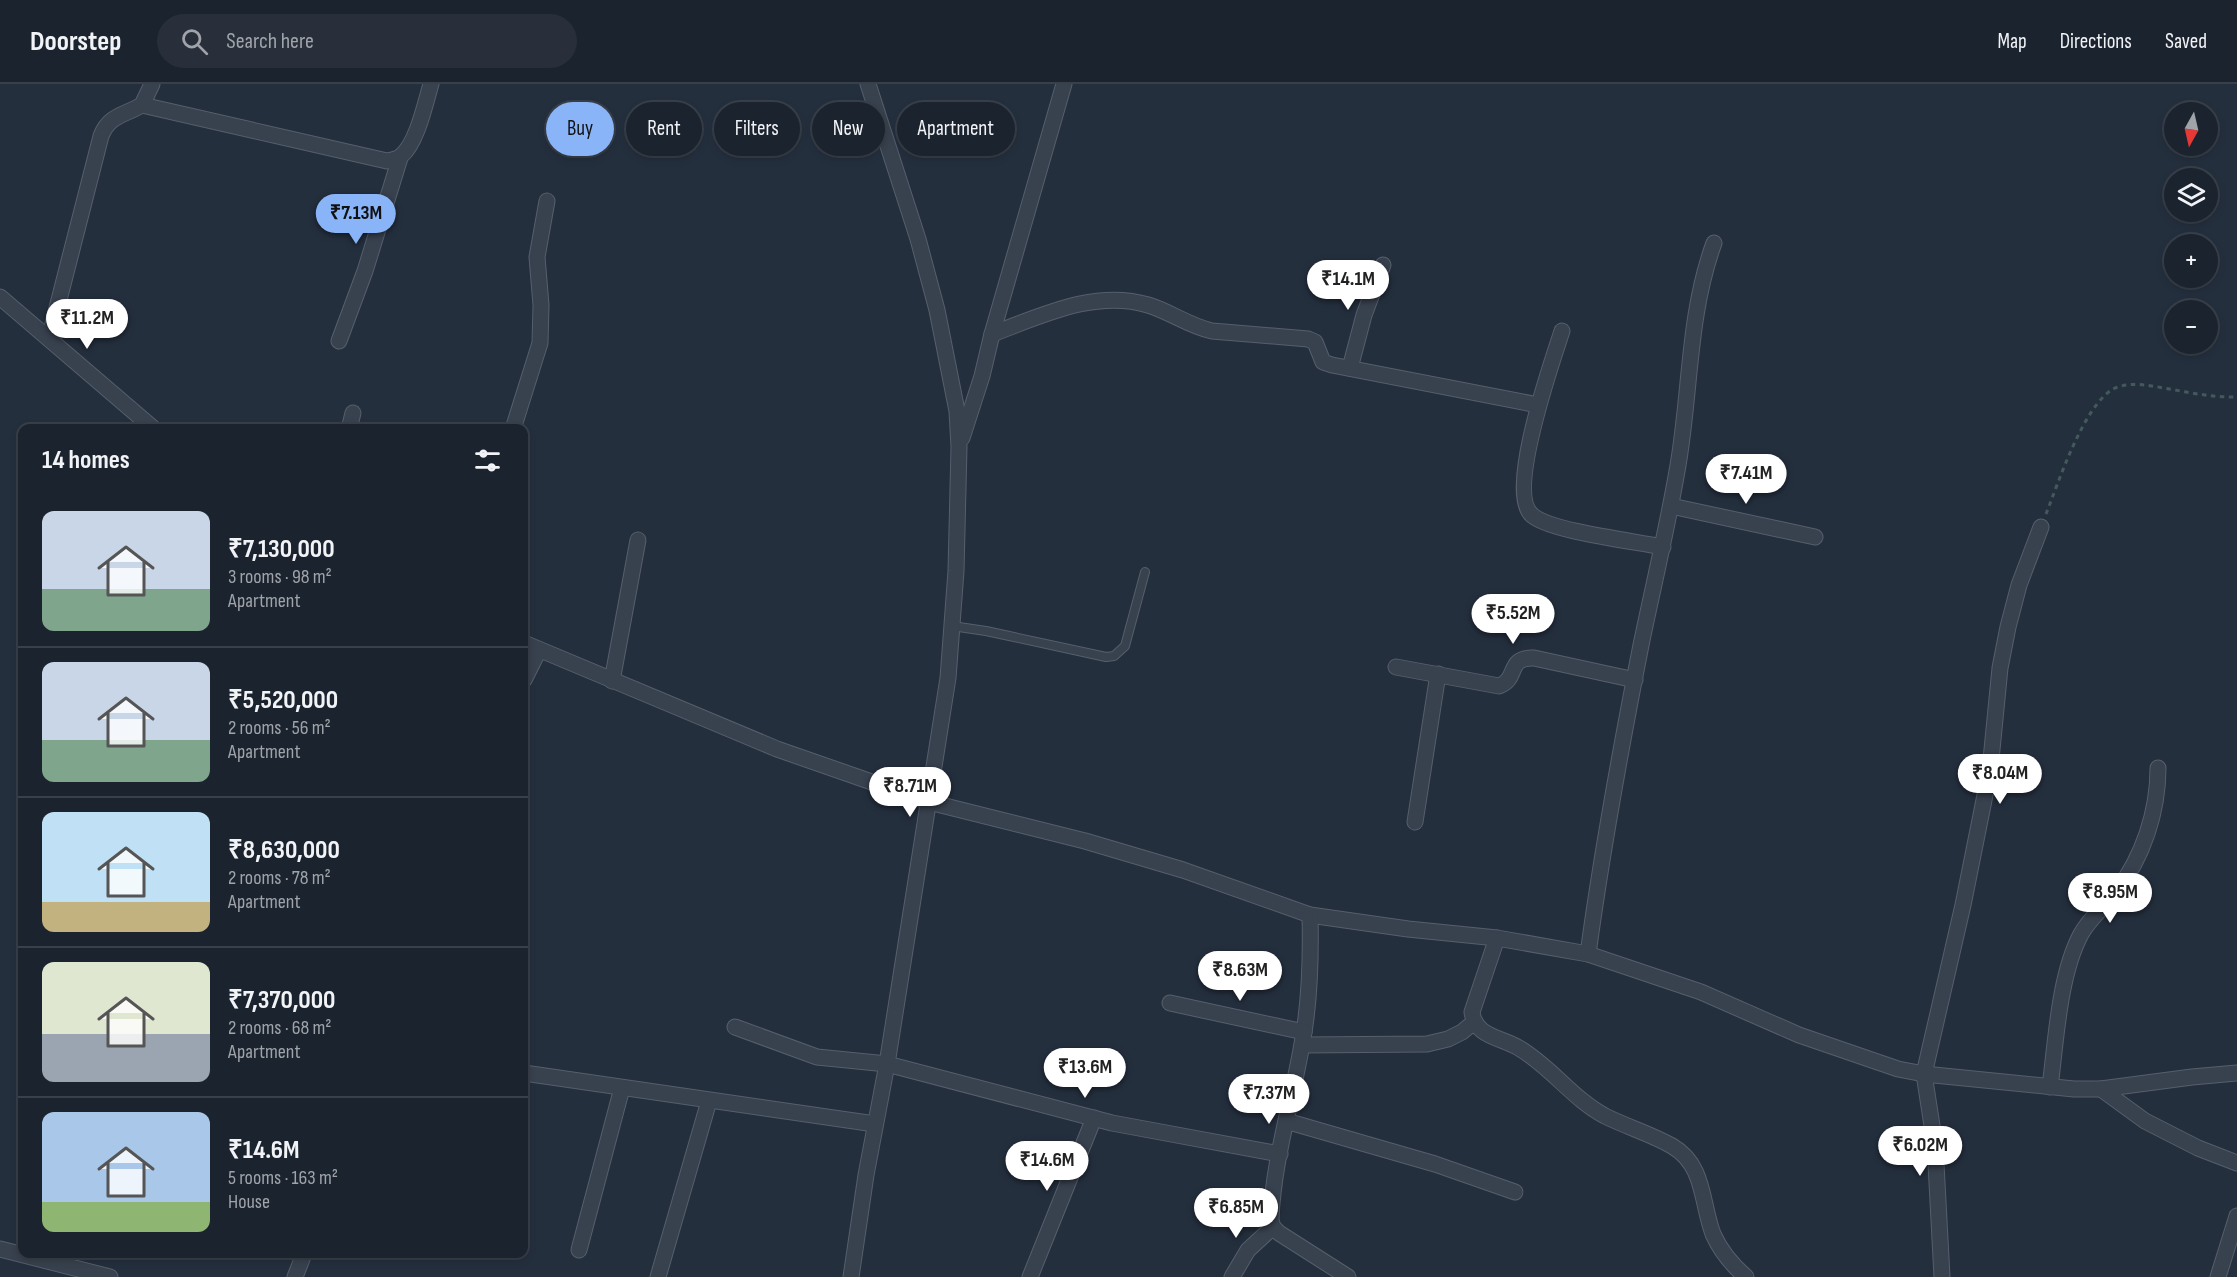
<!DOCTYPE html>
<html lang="en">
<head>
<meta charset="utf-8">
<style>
  :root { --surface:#1b232e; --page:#282f3a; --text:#f1f3f6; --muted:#a0a4aa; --line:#39404a; --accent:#8ab4f8 }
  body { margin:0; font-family:"Sofia Sans Condensed",sans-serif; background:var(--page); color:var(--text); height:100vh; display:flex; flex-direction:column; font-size:22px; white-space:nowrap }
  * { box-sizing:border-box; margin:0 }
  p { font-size:20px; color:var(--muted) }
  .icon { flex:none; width:33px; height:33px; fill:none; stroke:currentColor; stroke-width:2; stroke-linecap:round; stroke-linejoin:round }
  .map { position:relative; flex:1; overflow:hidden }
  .details { position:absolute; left:18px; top:340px; width:510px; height:834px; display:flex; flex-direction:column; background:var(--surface); border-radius:12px; box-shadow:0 3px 9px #0003,0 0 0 2px var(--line) }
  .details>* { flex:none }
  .guide { position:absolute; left:546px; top:18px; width:570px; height:54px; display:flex; gap:12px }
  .needle { width:39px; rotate:188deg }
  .tools { position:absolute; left:2164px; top:18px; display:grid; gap:12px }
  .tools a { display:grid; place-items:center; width:54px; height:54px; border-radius:50%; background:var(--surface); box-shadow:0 3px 9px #0003,0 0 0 2px var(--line); font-size:30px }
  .price { position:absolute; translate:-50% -51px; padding:0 14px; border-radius:21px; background:#fff; color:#222; font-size:20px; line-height:39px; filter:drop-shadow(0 2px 3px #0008) }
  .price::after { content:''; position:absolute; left:50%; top:36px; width:18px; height:14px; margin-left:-9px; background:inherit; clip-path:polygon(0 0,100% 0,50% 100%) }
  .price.current { background:var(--accent); color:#111 }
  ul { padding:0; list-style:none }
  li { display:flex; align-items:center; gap:18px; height:150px; padding:0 24px }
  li+li { border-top:2px solid var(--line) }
  li span { display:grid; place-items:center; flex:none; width:168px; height:120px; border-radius:12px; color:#555 }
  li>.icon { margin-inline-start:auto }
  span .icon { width:72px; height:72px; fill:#fffc; stroke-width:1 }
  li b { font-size:26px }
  h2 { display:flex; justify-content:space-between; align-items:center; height:72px; padding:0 24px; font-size:26px }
  .chip { padding:0 21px; border-radius:27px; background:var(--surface); box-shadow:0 3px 9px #0003,0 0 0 2px var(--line); font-size:21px; line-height:54px }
  .chip.current { background:var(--accent); color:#111 }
  header { display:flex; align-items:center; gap:36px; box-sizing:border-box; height:84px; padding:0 30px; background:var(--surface); border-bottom:2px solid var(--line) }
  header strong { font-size:28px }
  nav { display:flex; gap:33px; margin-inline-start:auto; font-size:21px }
  .search { width:420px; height:54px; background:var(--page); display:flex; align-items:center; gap:15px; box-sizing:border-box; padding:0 21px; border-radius:33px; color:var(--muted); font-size:22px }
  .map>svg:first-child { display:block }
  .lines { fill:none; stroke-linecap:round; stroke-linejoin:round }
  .lane-casing { stroke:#565f6c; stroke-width:10 }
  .street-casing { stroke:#565f6c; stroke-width:17 }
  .path { stroke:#44595c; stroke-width:3; stroke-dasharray:4.5 4.5; stroke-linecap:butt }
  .lane { stroke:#38414e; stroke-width:8 }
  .street { stroke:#38414e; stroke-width:15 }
</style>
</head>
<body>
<header>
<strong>Doorstep</strong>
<div class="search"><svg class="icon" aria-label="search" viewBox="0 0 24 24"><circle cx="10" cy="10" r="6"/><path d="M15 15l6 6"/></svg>Search here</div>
<nav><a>Map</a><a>Directions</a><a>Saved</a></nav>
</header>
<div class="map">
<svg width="2237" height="1193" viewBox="0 0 2237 1193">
  <rect width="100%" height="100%" fill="#242f3e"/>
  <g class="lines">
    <!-- lane casing -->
    <g class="lane-casing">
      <polyline id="lane" points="952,542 986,547 1106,573 1114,572 1125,562 1145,488"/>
    </g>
    <!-- street casing -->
    <g class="street-casing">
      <g id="street">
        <path d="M 142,21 L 387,77 C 392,76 398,75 401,72 C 417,59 425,20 431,0"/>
        <polyline points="0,213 154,345"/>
        <path d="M 1562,247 C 1552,278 1505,411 1533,432 C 1554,448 1634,457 1663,463"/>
        <path d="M 992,250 C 1041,232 1095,205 1148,221 C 1171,228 1189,242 1212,247 L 1308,255 L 1315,258 L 1323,278 L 1332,281 L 1538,321"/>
        <path d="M 49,255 L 101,52 C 109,31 125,31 142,21 L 152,0"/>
        <polyline points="339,257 365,187 400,74"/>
        <polyline points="1350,284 1364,231 1383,181"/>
        <polyline points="349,345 353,329"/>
        <polyline points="513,345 540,259 541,221 537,173 547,117"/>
        <polyline points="962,354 982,292 992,250 1064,0"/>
        <polyline points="1671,422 1815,453"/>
        <polyline points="524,559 777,665 929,718 1085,757 1183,786 1310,831 1408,845 1497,854 1588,870 1701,908 1799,951 1898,985 1924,990 2074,1005 2101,1005 2192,993 2237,989"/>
        <path d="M 1396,583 L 1499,602 C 1519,595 1506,573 1534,574 L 1635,596"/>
        <polyline points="524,596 539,566"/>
        <polyline points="612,597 638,456"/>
        <polyline points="1415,738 1438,590"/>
        <path d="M 1310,831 C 1311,873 1310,918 1302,960 C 1292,1018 1273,1077 1271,1136 L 1273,1143 L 1279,1149 L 1348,1193"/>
        <path d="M 1497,854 L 1472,928 C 1475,953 1501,953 1519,964 C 1551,983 1573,1015 1605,1032 C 1627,1043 1651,1050 1672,1062 C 1705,1081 1701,1118 1713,1150 C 1721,1168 1731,1180 1746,1193"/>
        <path d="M 1588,870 C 1602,766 1621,663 1641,561 C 1653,503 1667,445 1677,387 C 1691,311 1687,233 1714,159"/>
        <polyline points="1170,919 1304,948"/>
        <polyline points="735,943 817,973 887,980 1112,1039 1280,1070"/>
        <polyline points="1302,961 1427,960 1448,955 1462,948 1473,939"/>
        <polyline points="524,989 875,1040"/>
        <path d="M 2050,1003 C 2056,957 2059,891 2081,850 C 2089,835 2105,822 2116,808 C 2143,773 2158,728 2158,684"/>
        <polyline points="2101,1005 2145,1037 2198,1064 2237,1079"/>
        <polyline points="1286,1037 1435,1080 1515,1108"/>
        <polyline points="0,1165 110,1193"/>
        <polyline points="579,1166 622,1004"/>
        <polyline points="295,1193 304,1170"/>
        <polyline points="658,1193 709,1017"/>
        <polyline points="851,1193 866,1091 887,980 948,594 956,487 959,363 957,327 937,226 918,155 868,0"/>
        <polyline points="1030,1193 1094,1034"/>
        <polyline points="1232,1193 1248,1166 1273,1143"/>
        <polyline points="1942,1193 1935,1061 1924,990 1963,821 1990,686 2000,584 2008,543 2019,501 2041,443"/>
        <polyline points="2218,1193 2237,1132"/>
      </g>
    </g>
    <!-- path -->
    <path class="path" d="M 2046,430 C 2059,397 2083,323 2113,305 C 2123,300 2135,300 2145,301 C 2175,305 2207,314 2237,313"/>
    <!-- lane -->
    <use href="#lane" class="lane"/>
    <!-- street -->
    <use href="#street" class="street"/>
  </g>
</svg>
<div class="tools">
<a><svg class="needle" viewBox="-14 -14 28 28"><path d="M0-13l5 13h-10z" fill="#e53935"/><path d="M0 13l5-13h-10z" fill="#a0a4aa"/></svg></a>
<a><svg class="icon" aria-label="layers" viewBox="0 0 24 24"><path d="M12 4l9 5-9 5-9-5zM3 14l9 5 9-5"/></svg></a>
<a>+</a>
<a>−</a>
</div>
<b class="price current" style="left:356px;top:161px">₹7.13M</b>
<b class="price" style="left:1348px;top:227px">₹14.1M</b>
<b class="price" style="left:87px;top:266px">₹11.2M</b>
<b class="price" style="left:1746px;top:421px">₹7.41M</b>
<b class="price" style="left:1513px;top:561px">₹5.52M</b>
<b class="price" style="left:2000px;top:721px">₹8.04M</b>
<b class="price" style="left:910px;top:734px">₹8.71M</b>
<b class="price" style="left:2110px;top:840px">₹8.95M</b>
<b class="price" style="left:1240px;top:918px">₹8.63M</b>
<b class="price" style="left:1085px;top:1015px">₹13.6M</b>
<b class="price" style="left:1269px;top:1041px">₹7.37M</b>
<b class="price" style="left:1920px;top:1093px">₹6.02M</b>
<b class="price" style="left:1047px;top:1108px">₹14.6M</b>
<b class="price" style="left:1236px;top:1155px">₹6.85M</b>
<div class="guide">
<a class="chip current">Buy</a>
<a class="chip">Rent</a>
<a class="chip">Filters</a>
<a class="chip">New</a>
<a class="chip">Apartment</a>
</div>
<section class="details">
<h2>14 homes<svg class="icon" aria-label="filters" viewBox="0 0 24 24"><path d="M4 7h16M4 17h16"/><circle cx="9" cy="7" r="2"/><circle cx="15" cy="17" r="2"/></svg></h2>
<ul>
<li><span style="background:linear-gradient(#c9d6e8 65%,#7fa58c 0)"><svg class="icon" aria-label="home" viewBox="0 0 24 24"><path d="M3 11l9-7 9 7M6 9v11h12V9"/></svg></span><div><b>₹7,130,000</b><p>3 rooms · 98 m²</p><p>Apartment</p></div></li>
<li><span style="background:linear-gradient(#c9d6e8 65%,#7fa58c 0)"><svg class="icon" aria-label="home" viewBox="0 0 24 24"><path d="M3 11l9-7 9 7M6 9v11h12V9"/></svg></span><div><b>₹5,520,000</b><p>2 rooms · 56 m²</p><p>Apartment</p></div></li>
<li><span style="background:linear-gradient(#bfe0f5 75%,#c2b280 0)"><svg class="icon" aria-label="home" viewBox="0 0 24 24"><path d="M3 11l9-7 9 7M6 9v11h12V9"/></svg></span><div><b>₹8,630,000</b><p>2 rooms · 78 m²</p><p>Apartment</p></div></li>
<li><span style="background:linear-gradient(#dfe7d0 60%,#9aa5b1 0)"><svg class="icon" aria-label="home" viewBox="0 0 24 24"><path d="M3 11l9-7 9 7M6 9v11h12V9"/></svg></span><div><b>₹7,370,000</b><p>2 rooms · 68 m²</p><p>Apartment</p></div></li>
<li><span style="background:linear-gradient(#a9c7e8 75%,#8fb573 0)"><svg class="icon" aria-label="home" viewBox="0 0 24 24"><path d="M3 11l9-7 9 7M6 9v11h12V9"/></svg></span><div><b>₹14.6M</b><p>5 rooms · 163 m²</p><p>House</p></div></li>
</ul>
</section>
</div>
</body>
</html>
